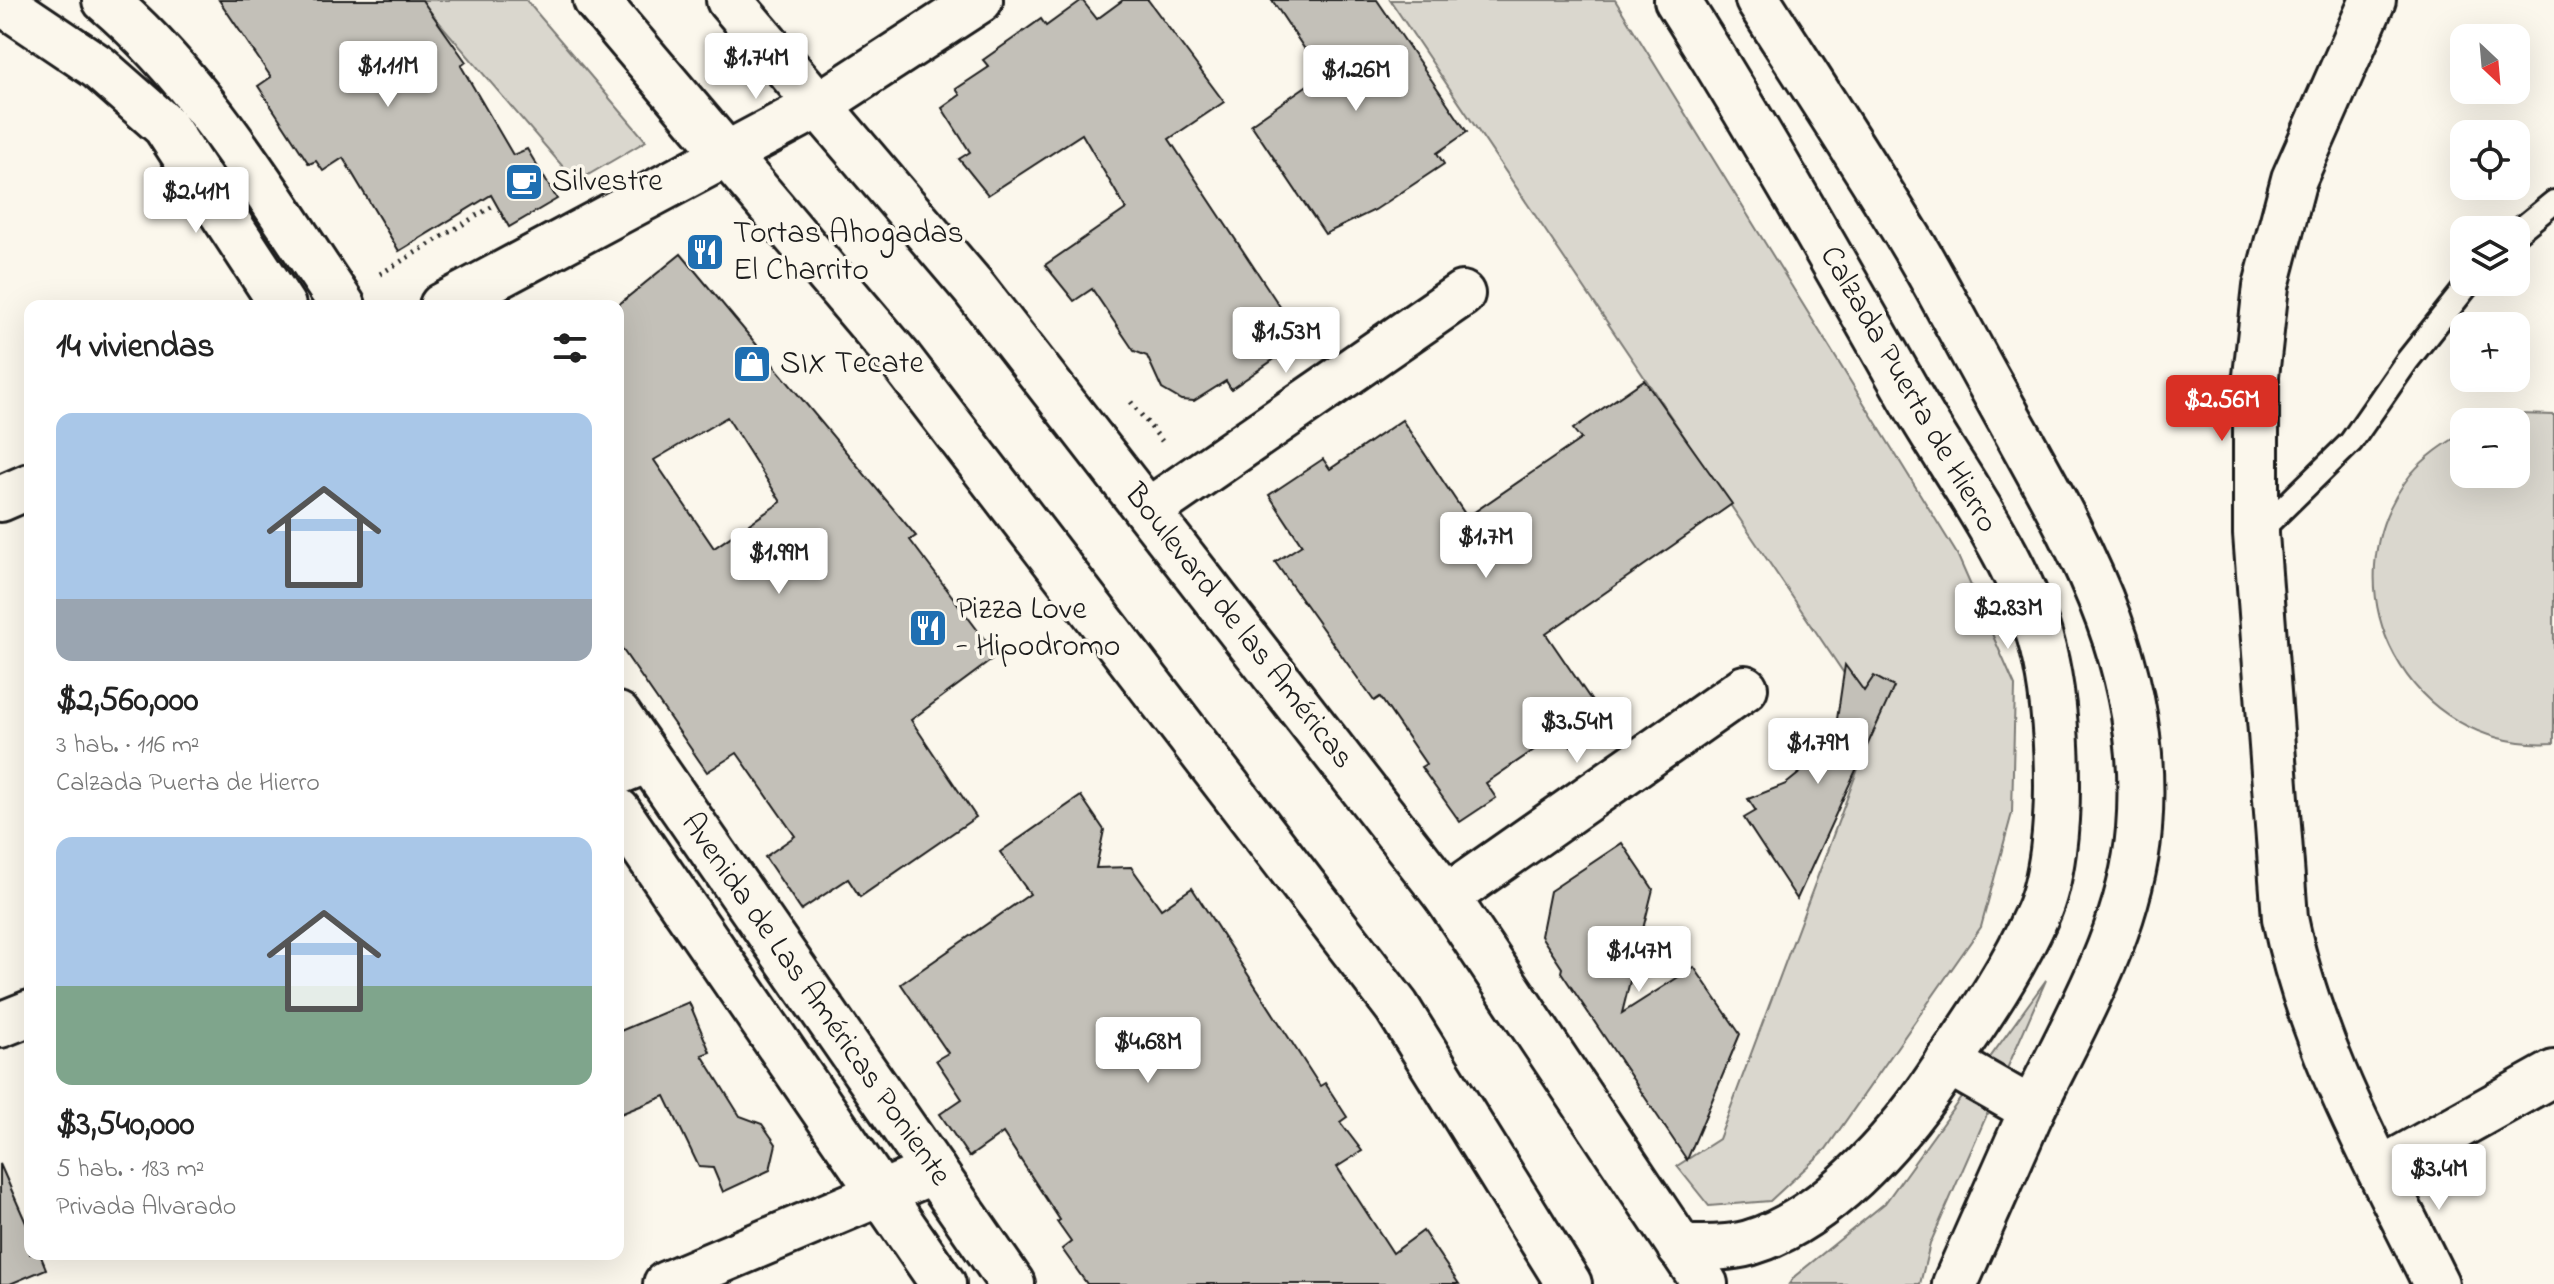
<!DOCTYPE html>
<html lang="es">
<head>
<meta charset="utf-8">
<style>
  :root { --surface:#fff; --page:#f6f6f6; --text:#222; --muted:#767676; --accent:#d93025 }
  body { margin:0; font-family:"Indie Flower",sans-serif; background:var(--page); color:var(--text); height:100vh; display:flex; flex-direction:column; font-size:30px; white-space:nowrap }
  * { box-sizing:border-box; margin:0 }
  p { font-size:26px; color:var(--muted) }
  .icon { flex:none; width:44px; height:44px; fill:none; stroke:currentColor; stroke-width:2; stroke-linecap:round; stroke-linejoin:round }
  .map { position:relative; flex:1; overflow:hidden }
  .side { position:absolute; left:24px; top:300px; width:600px; height:960px; display:flex; flex-direction:column; background:var(--surface); border-radius:16px; box-shadow:0 8px 32px #0002 }
  .side>* { flex:none }
  .needle { width:52px; rotate:154deg }
  .fabs { position:absolute; left:2450px; top:24px; display:grid; gap:16px }
  .fabs a { display:grid; place-items:center; width:80px; height:80px; border-radius:16px; background:var(--surface); box-shadow:0 8px 32px #0002; font-size:40px }
  .price { position:absolute; translate:-50% -68px; padding:0 18px; border-radius:8px; background:#fff; color:#222; font-size:26px; line-height:52px; filter:drop-shadow(0 2px 4px #0008) }
  .price::after { content:''; position:absolute; left:50%; top:48px; width:24px; height:18px; margin-left:-12px; background:inherit; clip-path:polygon(0 0,100% 0,50% 100%) }
  .price.selected { background:var(--accent); color:#fff }
  ul { padding:0; list-style:none }
  li { display:grid; align-content:center; gap:16px; height:424px; padding:0 32px }
  li span { display:grid; place-items:center; height:248px; border-radius:16px; color:#555 }
  li>.icon { margin-inline-start:auto }
  span .icon { width:144px; height:144px; fill:#fffc; stroke-width:1 }
  li b { font-size:34px }
  h2 { display:flex; justify-content:space-between; align-items:center; height:96px; padding:0 32px; font-size:34px }
  .map>svg:first-child { display:block }
  .green { fill:#dad7ce; stroke:#7b7a75; stroke-width:2 }
  .building { fill:#c3c0b8; stroke:#1c1c1c; stroke-width:2; fill-rule:evenodd }
  .lines { fill:none; stroke-linecap:round; stroke-linejoin:round }
  .service-casing { stroke:#1c1c1c; stroke-width:28 }
  .minor-casing { stroke:#1c1c1c; stroke-width:50 }
  .tertiary-casing { stroke:#1c1c1c; stroke-width:50 }
  .primary-casing { stroke:#1c1c1c; stroke-width:50 }
  .path { stroke:#1c1c1c; stroke-width:5; stroke-dasharray:2 6; stroke-linecap:butt }
  .service { stroke:#fbf7ec; stroke-width:22 }
  .minor { stroke:#fbf7ec; stroke-width:44 }
  .tertiary { stroke:#fbf7ec; stroke-width:44 }
  .primary { stroke:#fbf7ec; stroke-width:44 }
  .labels { text-anchor:middle; dominant-baseline:central; stroke-width:7; stroke-linejoin:round; paint-order:stroke }
  .poi-label { font-size:32px; fill:#1c1c1c; stroke:#fbf7ec; text-anchor:start }
  .street-label { font-size:32px; fill:#1c1c1c; stroke:#fbf7ec }
</style>
</head>
<body>
<div class="map">
<svg width="2554" height="1284" viewBox="0 0 2554 1284">
  <rect width="100%" height="100%" fill="#fbf7ec"/>
  <filter id="ink" filterUnits="userSpaceOnUse"><feTurbulence type="fractalNoise" baseFrequency=".0125" numOctaves="2"/><feDisplacementMap in="SourceGraphic" scale="16" xChannelSelector="R" yChannelSelector="G"/><feConvolveMatrix kernelMatrix="1 2 1 2 8 2 1 2 1" color-interpolation-filters="sRGB"/></filter>
  <g filter="url(#ink)">
    <!-- green -->
    <g class="green">
      <polygon points="420,0 526,0 646,141 576,182"/>
      <polygon points="1390,0 1615,0 1957,554 2015,686 2012,813 1981,927 1826,1149 1770,1201 1709,1206 1677,1166 1719,1139 1876,721"/>
      <path d="M 2519,414 L 2554,415 L 2554,743 C 2409,753 2321,588 2411,474 C 2426,456 2445,444 2464,432 L 2464,474 L 2516,474 L 2516,422 L 2492,422 Z"/>
      <polygon points="2046,980 1930,1244 1920,1284 1789,1284 1795,1276 1885,1203"/>
    </g>
    <!-- building -->
    <g class="building">
      <polygon points="219,0 422,0 466,62 461,66 513,155 527,149 557,199 509,227 491,195 399,251 343,158 323,171 316,161 309,164 258,86 271,77"/>
      <polygon points="1082,0 1097,19 1123,0 1148,0 1224,102 1169,139 1302,340 1231,389 1226,381 1194,401 1181,400 1162,389 1147,356 1134,351 1092,289 1074,301 1045,265 1126,209 1082,134 988,195 959,159 970,152 942,108 960,95 956,89 989,67 983,60 1041,19 1046,26"/>
      <polygon points="1272,0 1377,0 1467,132 1437,153 1444,164 1375,210 1325,234 1251,124 1322,75"/>
      <path d="M 681,254 L 916,536 L 910,540 L 997,656 L 911,720 L 976,817 L 860,897 L 848,879 L 801,910 L 765,857 L 795,836 L 737,753 L 707,772 L 618,643 L 618,305 ZM 727,417 L 781,502 L 714,548 L 654,460 Z"/>
      <polygon points="1644,380 1732,504 1546,634 1606,722 1571,746 1560,732 1486,783 1496,798 1460,822 1421,767 1426,764 1380,697 1374,701 1275,562 1302,545 1269,495 1323,459 1330,469 1402,420 1467,517 1581,439 1573,429"/>
      <polygon points="1845,665 1864,691 1874,676 1894,687 1797,899 1744,818 1756,811 1748,799 1786,784 1818,758 1835,733"/>
      <polygon points="1081,796 1104,830 1096,868 1131,867 1161,909 1192,888 1320,1086 1325,1083 1347,1117 1340,1122 1362,1151 1337,1167 1393,1253 1423,1231 1459,1284 1087,1284 1062,1249 1071,1242 1057,1222 1060,1220 1003,1133 969,1157 940,1114 962,1099 936,1060 948,1053 901,984 1030,894 1000,852"/>
      <polygon points="1622,843 1653,889 1622,1013 1694,967 1740,1034 1687,1160 1561,972 1562,968 1541,936 1550,891"/>
      <polygon points="689,1002 710,1052 702,1055 740,1116 762,1124 776,1144 770,1170 723,1192 713,1168 699,1167 665,1096 618,1115 618,1032"/>
      <polygon points="0,1164 30,1232 30,1254 40,1254 46,1269 10,1284 0,1284"/>
    </g>
    <g class="lines">
      <!-- service casing -->
      <g class="service-casing">
        <g id="service">
          <polyline points="2516,233 2554,202"/>
          <polyline points="2257,534 2351,442 2407,361 2470,282"/>
        </g>
      </g>
      <!-- minor casing -->
      <g class="minor-casing">
        <g id="minor">
          <path d="M 2373,0 L 2294,179 L 2266,286 L 2256,376 L 2256,534 L 2285,918 C 2311,1048 2379,1167 2436,1284"/>
          <polyline points="817,106 980,0"/>
          <polyline points="1148,511 1462,294"/>
          <polyline points="618,772 648,760"/>
          <polyline points="1447,897 1745,688"/>
          <polyline points="0,1025 30,1013"/>
          <polyline points="2380,1170 2554,1073"/>
          <polyline points="666,1284 934,1171"/>
        </g>
      </g>
      <!-- tertiary casing -->
      <g class="tertiary-casing">
        <g id="tertiary">
          <path d="M 105,0 C 204,84 271,200 343,306"/>
          <path d="M 1677,0 C 1758,128 1832,259 1907,391 C 1953,474 2020,555 2043,649 C 2054,693 2057,740 2057,786 C 2057,824 2053,879 2037,914 C 2011,973 1973,1026 1937,1079 C 1895,1141 1824,1221 1749,1243 C 1727,1249 1703,1248 1680,1248"/>
          <path d="M 1758,0 C 1809,80 1861,159 1910,240 C 1939,288 1964,338 1991,386 C 2070,531 2153,656 2139,829 C 2131,930 2075,1021 2032,1110 L 1948,1062"/>
          <polyline points="0,1 98,67 165,126 283,306"/>
          <polyline points="442,306 817,106"/>
          <polyline points="0,499 30,486"/>
          <polyline points="618,715 1012,1284"/>
          <polyline points="618,811 943,1284"/>
        </g>
      </g>
      <!-- primary casing -->
      <g class="primary-casing">
        <g id="primary">
          <polyline points="596,0 900,359 1397,1007 1569,1284"/>
          <polyline points="729,0 974,288 1447,897 1705,1284"/>
          <polyline points="1955,1284 2032,1110"/>
        </g>
      </g>
      <!-- path -->
      <g class="path">
        <polyline points="380,274 493,206"/>
        <polyline points="1131,402 1162,441"/>
      </g>
      <!-- service -->
      <use href="#service" class="service"/>
      <!-- minor -->
      <use href="#minor" class="minor"/>
      <!-- tertiary -->
      <use href="#tertiary" class="tertiary"/>
      <!-- primary -->
      <use href="#primary" class="primary"/>
    </g>
  </g>
  <!-- icons -->
  <defs>
    <g id="cafe-square" transform="scale(2)"><rect x="-9" y="-9" width="18" height="18" rx="4" fill="#1f6fb2" stroke="#fbf7ec"/><path d="M-5.5-4.5H6V0H3Q3 3.5 0 3.5H-2.5Q-5.5 3.5-5.5 0ZM3-3.2v2h1.7v-2ZM-6 4.5H4V6H-6Z" fill="#fff"/></g>
    <g id="restaurant-square" transform="scale(2)"><rect x="-9" y="-9" width="18" height="18" rx="4" fill="#1f6fb2" stroke="#fbf7ec"/><path d="M-5-6h1v4h1v-4h1v4h1v-4h1v5L-1.5 .5V6h-2V.5L-5-1ZM5-6V6H3V1.5H1.5Q1.5-4 5-6Z" fill="#fff"/></g>
    <g id="shop-square" transform="scale(2)"><rect x="-9" y="-9" width="18" height="18" rx="4" fill="#1f6fb2" stroke="#fbf7ec"/><path d="M-5-2.5h2.3a2.7 3.5 0 0 1 5.4 0H5L5.5 6h-11ZM-1.5-2.5h3a1.5 2.3 0 0 0-3 0Z" fill="#fff"/></g>
  </defs>
  <g fill-rule="evenodd">
    <use href="#cafe-square" x="524" y="182"/>
    <use href="#restaurant-square" x="705" y="252"/>
    <use href="#shop-square" x="752" y="364"/>
    <use href="#restaurant-square" x="928" y="628"/>
  </g>
  <g class="labels">
    <!-- poi labels -->
    <g class="poi-label">
      <text x="552" y="182">Silvestre</text>
      <text x="733" y="234">Tortas Ahogadas<tspan x="733" dy="37">El Charrito</tspan></text>
      <text x="780" y="364">SIX Tecate</text>
      <text x="956" y="610">Pizza Love<tspan x="956" dy="37">- Hipodromo</tspan></text>
    </g>
    <!-- street labels -->
    <g class="street-label">
      <text transform="translate(1908 390) rotate(60)">Calzada Puerta de Hierro</text>
      <text transform="translate(1238 627) rotate(52)">Boulevard de las Américas</text>
      <text transform="translate(815 1000) rotate(55)">Avenida de Las Américas Poniente</text>
    </g>
  </g>
</svg>
<div class="fabs">
<a><svg class="needle" viewBox="-14 -14 28 28"><path d="M0-13l5 13h-10z" fill="#e53935"/><path d="M0 13l5-13h-10z" fill="#767676"/></svg></a>
<a><svg class="icon" aria-label="locate" viewBox="0 0 24 24"><circle cx="12" cy="12" r="6"/><path d="M12 2v4M12 18v4M2 12h4M18 12h4"/></svg></a>
<a><svg class="icon" aria-label="layers" viewBox="0 0 24 24"><path d="M12 4l9 5-9 5-9-5zM3 14l9 5 9-5"/></svg></a>
<a>+</a>
<a>−</a>
</div>
<b class="price" style="left:756px;top:101px">$1.74M</b>
<b class="price" style="left:388px;top:109px">$1.11M</b>
<b class="price" style="left:1356px;top:113px">$1.26M</b>
<b class="price" style="left:196px;top:235px">$2.41M</b>
<b class="price" style="left:1286px;top:375px">$1.53M</b>
<b class="price selected" style="left:2222px;top:443px">$2.56M</b>
<b class="price" style="left:1486px;top:580px">$1.7M</b>
<b class="price" style="left:779px;top:596px">$1.99M</b>
<b class="price" style="left:2008px;top:651px">$2.83M</b>
<b class="price" style="left:1577px;top:765px">$3.54M</b>
<b class="price" style="left:1818px;top:786px">$1.79M</b>
<b class="price" style="left:1639px;top:994px">$1.47M</b>
<b class="price" style="left:1148px;top:1085px">$4.68M</b>
<b class="price" style="left:2439px;top:1212px">$3.4M</b>
<section class="side">
<h2>14 viviendas<svg class="icon" aria-label="filters" viewBox="0 0 24 24"><path d="M4 7h16M4 17h16"/><circle cx="9" cy="7" r="2"/><circle cx="15" cy="17" r="2"/></svg></h2>
<ul>
<li><span style="background:linear-gradient(#a9c7e8 75%,#9aa5b1 0)"><svg class="icon" aria-label="home" viewBox="0 0 24 24"><path d="M3 11l9-7 9 7M6 9v11h12V9"/></svg></span><div><b>$2,560,000</b><p>3 hab. · 116 m²</p><p>Calzada Puerta de Hierro</p></div></li>
<li><span style="background:linear-gradient(#a9c7e8 60%,#7fa58c 0)"><svg class="icon" aria-label="home" viewBox="0 0 24 24"><path d="M3 11l9-7 9 7M6 9v11h12V9"/></svg></span><div><b>$3,540,000</b><p>5 hab. · 183 m²</p><p>Privada Alvarado</p></div></li>
</ul>
</section>
</div>
</body>
</html>
